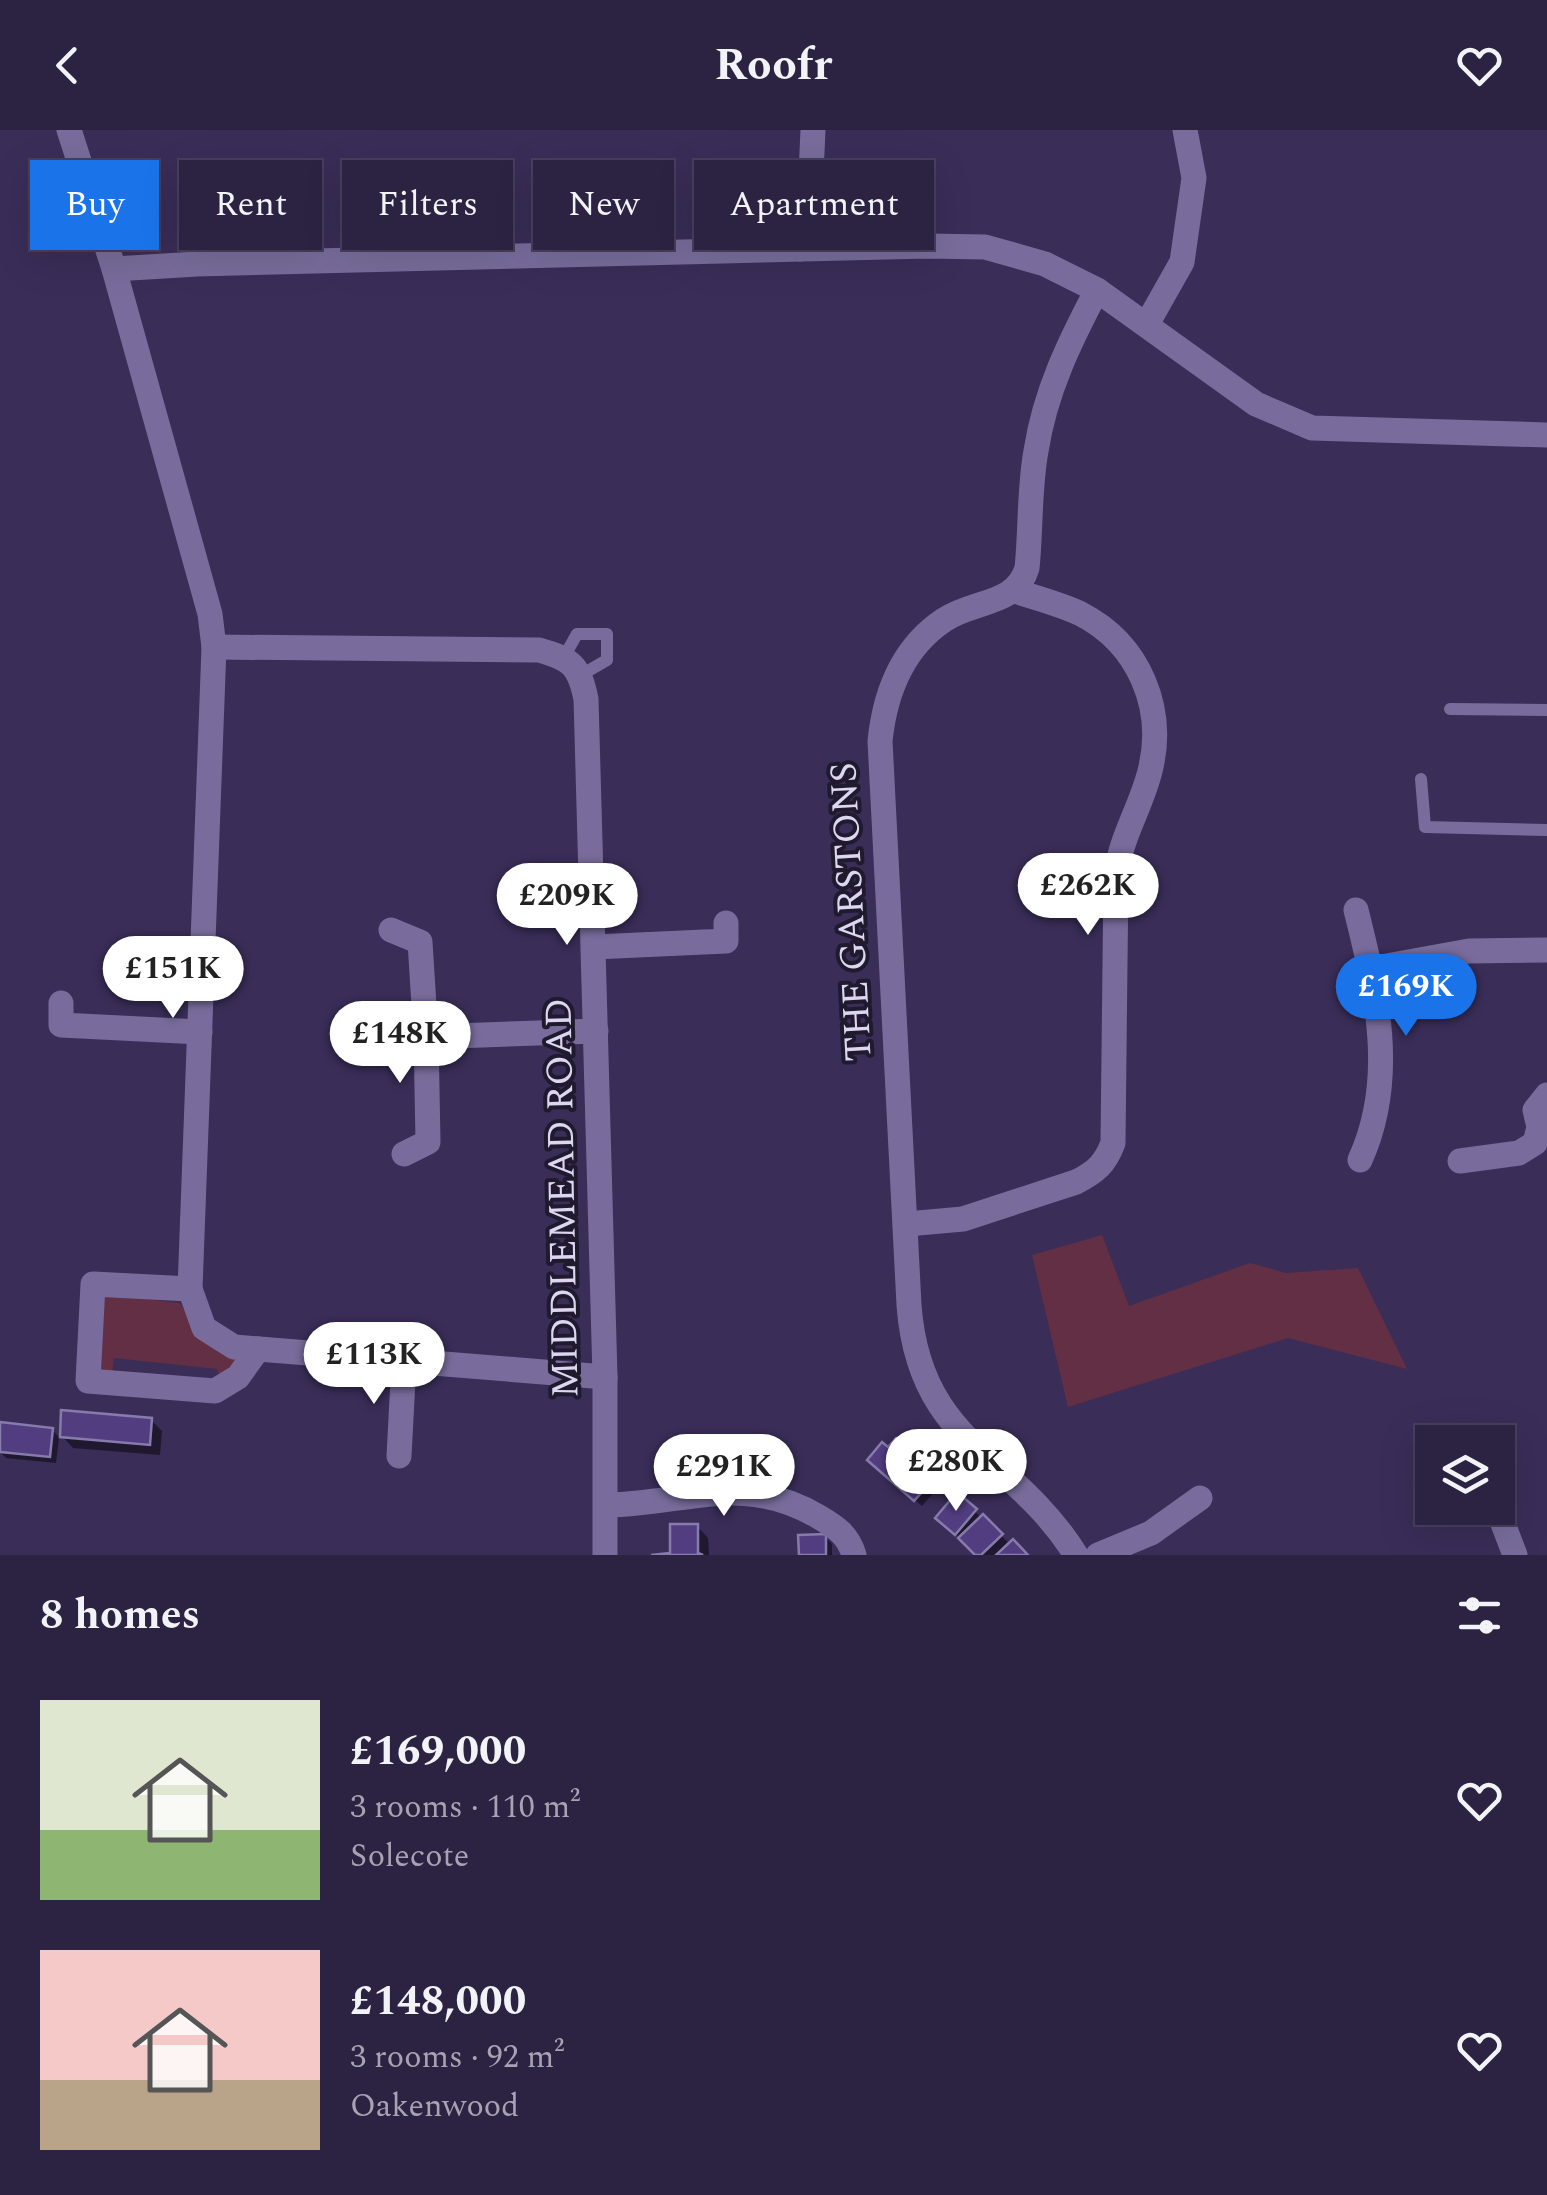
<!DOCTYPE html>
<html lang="en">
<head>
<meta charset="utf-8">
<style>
  :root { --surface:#2c2242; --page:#382f4d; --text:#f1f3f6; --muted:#a6a4b2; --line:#483f5b; --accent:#1a73e8 }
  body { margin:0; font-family:Spectral,serif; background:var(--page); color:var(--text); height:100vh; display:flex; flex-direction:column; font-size:38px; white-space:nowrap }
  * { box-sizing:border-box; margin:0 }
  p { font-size:32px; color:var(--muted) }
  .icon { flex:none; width:55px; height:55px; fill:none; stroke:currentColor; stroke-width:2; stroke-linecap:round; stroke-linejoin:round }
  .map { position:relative; height:1425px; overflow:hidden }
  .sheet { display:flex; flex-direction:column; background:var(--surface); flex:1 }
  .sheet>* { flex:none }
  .top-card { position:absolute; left:30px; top:30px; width:1000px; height:90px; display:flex; gap:20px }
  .controls { position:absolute; left:1415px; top:1295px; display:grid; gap:20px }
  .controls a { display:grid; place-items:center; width:100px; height:100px; border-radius:0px; background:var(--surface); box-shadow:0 10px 40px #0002,0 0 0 2px var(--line); font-size:50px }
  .price { position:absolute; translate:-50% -85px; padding:0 22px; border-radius:35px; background:#fff; color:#222; font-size:32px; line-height:65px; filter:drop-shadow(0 2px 5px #0008) }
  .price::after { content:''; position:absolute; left:50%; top:60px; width:30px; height:22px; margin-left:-15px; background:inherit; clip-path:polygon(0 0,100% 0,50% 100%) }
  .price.selected { background:var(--accent); color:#fff }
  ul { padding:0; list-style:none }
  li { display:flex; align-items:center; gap:30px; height:250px; padding:0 40px }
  li span { display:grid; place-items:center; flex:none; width:280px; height:200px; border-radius:0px; color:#555 }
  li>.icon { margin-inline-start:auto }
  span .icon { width:120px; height:120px; fill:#fffc; stroke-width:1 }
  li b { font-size:42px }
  h2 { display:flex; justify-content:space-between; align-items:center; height:120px; padding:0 40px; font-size:42px }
  .tag { padding:0 35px; border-radius:0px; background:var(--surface); box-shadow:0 10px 40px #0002,0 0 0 2px var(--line); font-size:35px; line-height:90px }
  .tag.selected { background:var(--accent); color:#fff }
  header { display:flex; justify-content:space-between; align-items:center; height:130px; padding:0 40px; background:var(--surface); font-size:45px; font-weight:700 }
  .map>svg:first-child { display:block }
  .green { fill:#632f44 }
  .shadow { fill:#0007 }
  .building { fill:#533d81; stroke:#877bac; stroke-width:2.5 }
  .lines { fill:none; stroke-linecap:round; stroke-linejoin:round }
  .service { stroke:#796c9c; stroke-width:12 }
  .minor { stroke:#796c9c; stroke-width:25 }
  .labels { text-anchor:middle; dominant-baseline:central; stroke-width:8; stroke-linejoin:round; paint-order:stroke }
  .street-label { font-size:38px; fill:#dcd6f1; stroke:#1f1a2d }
</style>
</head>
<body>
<header><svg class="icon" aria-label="back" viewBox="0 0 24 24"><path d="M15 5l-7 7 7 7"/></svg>Roofr<svg class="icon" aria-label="heart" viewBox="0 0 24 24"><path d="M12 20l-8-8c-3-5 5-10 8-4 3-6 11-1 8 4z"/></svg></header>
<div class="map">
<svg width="1547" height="1425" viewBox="0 0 1547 1425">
  <rect width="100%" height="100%" fill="#3a2d58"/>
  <!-- green -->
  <g class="green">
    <polygon points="1102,1105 1129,1176 1250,1133 1286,1143 1358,1138 1407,1239 1288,1208 1068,1277 1032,1125"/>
    <polygon points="103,1164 180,1173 201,1209 237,1227 232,1240 219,1244 217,1239 114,1228 112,1244 100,1243"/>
  </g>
  <!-- shadow -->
  <g class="shadow">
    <polygon points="151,1290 162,1301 160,1325 73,1318 62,1306"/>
    <polygon points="52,1300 59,1307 56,1333 6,1328 0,1322 0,1308"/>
    <polygon points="896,1311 914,1328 906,1336 919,1347 926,1339 938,1351 931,1358 935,1361 922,1376 870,1330 888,1320"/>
    <polygon points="957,1365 1011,1415 1025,1425 978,1425 945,1394"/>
    <polygon points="697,1396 708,1408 709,1425 673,1425"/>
    <polygon points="825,1407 832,1414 832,1425 801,1425"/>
  </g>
  <!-- building -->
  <g class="building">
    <polygon points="61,1280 152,1288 150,1315 60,1307"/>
    <polygon points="0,1292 53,1298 50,1327 0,1322"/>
    <polygon points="896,1308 909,1319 901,1328 919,1343 926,1335 933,1342 926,1350 930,1353 914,1371 867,1330 882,1312 888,1317"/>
    <polygon points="957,1362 977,1379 955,1405 935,1388"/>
    <polygon points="983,1384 1003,1404 981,1425 975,1425 958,1408"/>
    <polygon points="670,1394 698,1394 698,1423 703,1425 651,1425 670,1423"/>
    <polygon points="826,1404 826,1425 799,1425 798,1405"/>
    <polygon points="1013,1409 1028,1425 996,1425"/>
  </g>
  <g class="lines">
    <!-- service -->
    <g class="service">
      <polyline points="564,527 577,504 607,504 607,530 581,545"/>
      <polyline points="1450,579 1547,580"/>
      <polyline points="1421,649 1425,697 1547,700"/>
    </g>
    <!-- minor -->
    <g class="minor">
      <polyline points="69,0 114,139 210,484 214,517 190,1159 204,1198 234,1217 605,1247"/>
      <polyline points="800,119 800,63 811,44 813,0"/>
      <polyline points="114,139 197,134 928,116 985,117 1045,134 1097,160 1256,274 1312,298 1547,305"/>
      <polyline points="1147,194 1182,132 1194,48 1185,0"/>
      <path d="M 214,517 L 539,520 C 571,529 579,535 586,569 L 605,1247 L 605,1425"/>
      <path d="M 1356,780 C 1377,864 1397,949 1360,1030"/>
      <polyline points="391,800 420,812 426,907 596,901"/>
      <polyline points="594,817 726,811 726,793"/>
      <polyline points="1370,839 1469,821 1547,820"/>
      <polyline points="61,873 61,895 200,902"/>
      <polyline points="404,1024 428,1012 426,907"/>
      <polyline points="1460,1031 1519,1023 1535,1013 1539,997 1535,980 1547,965"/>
      <path d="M 907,1094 L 963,1089 L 1076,1052 C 1096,1042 1105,1034 1113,1013 L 1116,744 C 1121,707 1141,677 1150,641 C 1166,578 1139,514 1081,484 C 1060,474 1036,468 1015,461"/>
      <polyline points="190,1159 93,1154 88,1251 215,1261 238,1247 258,1219"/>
      <polyline points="399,1326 404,1231"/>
      <path d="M 607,1375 C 685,1374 743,1342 819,1387 C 836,1397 848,1405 854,1425"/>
      <polyline points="1497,1378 1515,1425"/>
      <path d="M 1076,1425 C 1013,1324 919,1314 909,1175 L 880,611 C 885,563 902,518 944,490 C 973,470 1016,476 1027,438 C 1031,400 1029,359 1036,321 C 1045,262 1070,211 1097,160"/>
      <polyline points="1098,1425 1151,1403 1200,1368"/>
    </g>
  </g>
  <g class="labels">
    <!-- street labels -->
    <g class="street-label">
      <text transform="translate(852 782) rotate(-93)">THE GARSTONS</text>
      <text transform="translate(563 1068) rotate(-91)">MIDDLEMEAD ROAD</text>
    </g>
  </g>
</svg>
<div class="controls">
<a><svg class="icon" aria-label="layers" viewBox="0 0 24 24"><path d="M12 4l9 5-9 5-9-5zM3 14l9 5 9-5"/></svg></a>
</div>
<b class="price" style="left:1088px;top:808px">£262K</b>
<b class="price" style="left:567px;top:818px">£209K</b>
<b class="price" style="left:173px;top:891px">£151K</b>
<b class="price selected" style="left:1406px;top:909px">£169K</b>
<b class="price" style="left:400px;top:956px">£148K</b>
<b class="price" style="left:374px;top:1277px">£113K</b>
<b class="price" style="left:956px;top:1384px">£280K</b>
<b class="price" style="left:724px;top:1389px">£291K</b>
<div class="top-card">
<a class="tag selected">Buy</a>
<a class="tag">Rent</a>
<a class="tag">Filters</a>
<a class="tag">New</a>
<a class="tag">Apartment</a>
</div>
</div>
<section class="sheet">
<h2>8 homes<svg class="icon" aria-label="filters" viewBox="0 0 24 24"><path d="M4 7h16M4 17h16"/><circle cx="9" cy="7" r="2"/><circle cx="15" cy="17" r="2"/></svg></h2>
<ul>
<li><span style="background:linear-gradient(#dfe7d0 65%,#8fb573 0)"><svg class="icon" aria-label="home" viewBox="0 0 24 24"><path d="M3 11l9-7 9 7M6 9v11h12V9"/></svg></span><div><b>£169,000</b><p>3 rooms · 110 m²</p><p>Solecote</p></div><svg class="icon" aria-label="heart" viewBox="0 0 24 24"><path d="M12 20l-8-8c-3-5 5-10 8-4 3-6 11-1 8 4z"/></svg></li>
<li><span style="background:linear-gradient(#f6c9c9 65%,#b9a48a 0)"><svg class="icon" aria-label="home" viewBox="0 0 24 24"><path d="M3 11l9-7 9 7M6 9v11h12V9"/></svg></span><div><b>£148,000</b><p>3 rooms · 92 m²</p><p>Oakenwood</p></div><svg class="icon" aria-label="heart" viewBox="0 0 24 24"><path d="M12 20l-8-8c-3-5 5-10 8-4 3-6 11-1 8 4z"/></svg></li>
</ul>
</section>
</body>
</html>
